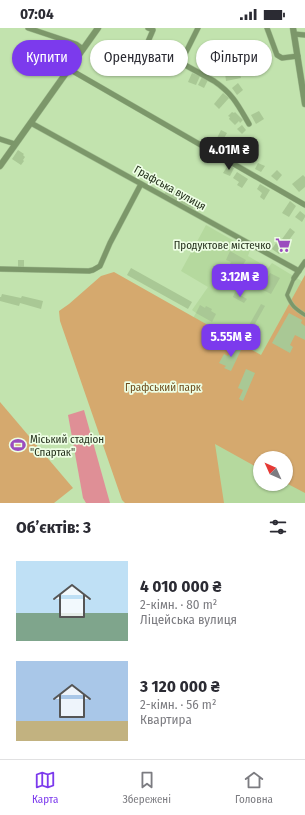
<!DOCTYPE html>
<html lang="uk">
<head>
<meta charset="utf-8">
<style>
  :root { --surface:#fff; --page:#f7f7f7; --text:#2b2b33; --muted:#7c7c81; --line:#e1e1e2; --accent:#7c3aed }
  body { margin:0; font-family:"Fira Sans Condensed",sans-serif; background:var(--page); color:var(--text); height:100vh; display:flex; flex-direction:column; font-size:15px; white-space:nowrap }
  * { box-sizing:border-box; margin:0 }
  p { font-size:13px; color:var(--muted) }
  .icon { flex:none; width:22px; height:22px; fill:none; stroke:currentColor; stroke-width:2; stroke-linecap:round; stroke-linejoin:round }
  .map { position:relative; height:475px; overflow:hidden }
  .sheet { display:flex; flex-direction:column; background:var(--surface); flex:1 }
  .sheet>* { flex:none }
  .banner { position:absolute; left:12px; top:12px; width:281px; height:36px; display:flex; gap:8px }
  .needle { width:26px; rotate:315deg }
  .tools { position:absolute; left:253px; top:423px; display:grid; gap:8px }
  .tools a { display:grid; place-items:center; width:40px; height:40px; border-radius:50%; background:var(--surface); box-shadow:0 1px 3px #0004; font-size:20px }
  .price { position:absolute; translate:-50% -34px; padding:0 9px; border-radius:8px; background:var(--accent); color:#fff; font-size:13px; line-height:26px; filter:drop-shadow(0 1px 2px #0008) }
  .price::after { content:''; position:absolute; left:50%; top:24px; width:12px; height:9px; margin-left:-6px; background:inherit; clip-path:polygon(0 0,100% 0,50% 100%) }
  .price.selected { background:#222; color:#fff }
  ul { padding:0; list-style:none }
  li { display:flex; align-items:center; gap:12px; height:100px; padding:0 16px }
  li span { display:grid; place-items:center; flex:none; width:112px; height:80px; border-radius:0px; color:#555 }
  li>.icon { margin-inline-start:auto }
  span .icon { width:48px; height:48px; fill:#fffc; stroke-width:1 }
  li b { font-size:17px }
  h2 { display:flex; justify-content:space-between; align-items:center; height:48px; padding:0 16px; font-size:17px }
  .pill { padding:0 14px; border-radius:18px; background:var(--surface); box-shadow:0 1px 3px #0004; font-size:14px; line-height:36px }
  .pill.selected { background:var(--accent); color:#fff }
  .status { display:flex; justify-content:space-between; align-items:center; height:28px; padding:0 20px; background:var(--surface); direction:ltr }
  .status svg { height:11px; fill:currentColor }
  .dock { display:flex; justify-content:space-around; align-items:center; height:56px; border-top:1px solid var(--line); background:var(--surface); font-size:11px; color:var(--muted) }
  .dock a { display:grid; justify-items:center; gap:2px }
  .dock .selected { color:var(--accent) }
  .map>svg:first-child { display:block }
  .built { fill:#b5d99e; fill-rule:evenodd }
  .green { fill:#d5a96e }
  .water { fill:#df8f96 }
  .building { fill:#a9c895 }
  .lines { fill:none; stroke-linecap:round; stroke-linejoin:round }
  .pedestrian-casing { stroke:#a2bf91; stroke-width:4.5 }
  .minor-casing { stroke:#a2bf91; stroke-width:6 }
  .tertiary-casing { stroke:#a2bf91; stroke-width:7 }
  .pedestrian { stroke:#7c976a; stroke-width:3.5 }
  .minor { stroke:#7c976a; stroke-width:5 }
  .tertiary { stroke:#7c976a; stroke-width:6 }
  .labels { text-anchor:middle; dominant-baseline:central; stroke-width:3.5; stroke-linejoin:round; paint-order:stroke }
  .street-label { font-size:11px; fill:#24301c; stroke:#edfee4 }
  .poi-label { font-size:11px; fill:#24301c; stroke:#edfee4; text-anchor:end }
  .park-label { font-size:11px; fill:#6e4d1d; stroke:#edfee4 }
</style>
</head>
<body>
<div class="status"><b>07:04</b><svg viewBox="0 0 49 12"><path d="M0 12V9h3v3zM5 12V6h3v6zM10 12V3h3v9zM15 12V0h3v12zM26 1h20v11H26zM47 4h2v5h-2z"/></svg></div>
<div class="map">
<svg width="305" height="475" viewBox="0 0 305 475">
  <rect width="100%" height="100%" fill="#c2e3ae"/>
  <!-- built -->
  <path class="built" d="M 206,197 L 250,222 L 248,228 L 268,240 L 272,235 L 305,255 L 305,475 L 197,475 L 187,300 L 196,285 L 192,282 L 208,259 L 181,243 ZM 260,430 L 286,430 L 286,456 L 260,456 Z"/>
  <!-- green -->
  <g class="green">
    <polygon points="114,244 261,327 305,247 305,465 286,455 286,430 260,430 260,441 215,416 224,475 125,475 122,472 60,293 59,283 69,276 101,248"/>
    <polygon points="0,374 73,460 54,475 0,475"/>
  </g>
  <!-- water -->
  <polygon class="water" points="84,382 110,475 86,475 83,470 68,387"/>
  <!-- building -->
  <g class="building">
    <polygon points="212,37 219,41 215,47 208,43"/>
    <polygon points="239,42 241,50 226,53 225,45"/>
    <polygon points="192,45 200,48 196,57 188,54"/>
    <polygon points="202,49 208,52 204,60 198,57"/>
    <polygon points="238,55 243,62 237,67 232,60"/>
    <polygon points="223,65 229,70 219,81 214,76"/>
    <polygon points="259,83 264,91 256,96 251,87"/>
    <polygon points="232,84 234,85 235,84 243,92 240,95 239,93 235,97 229,91 230,89 228,88"/>
    <polygon points="242,97 246,102 242,106 237,101"/>
    <polygon points="221,102 227,105 223,112 229,115 225,123 210,116 213,110 216,112"/>
    <polygon points="18,122 24,126 23,127 25,129 23,132 24,133 21,137 12,131"/>
    <polygon points="258,135 265,138 261,144 255,141"/>
    <polygon points="228,137 234,140 230,148 223,145"/>
    <polygon points="277,142 282,147 277,153 271,148"/>
    <polygon points="237,144 248,151 242,160 237,157 239,154 233,150"/>
    <polygon points="303,147 305,149 305,159 299,164 292,156"/>
    <polygon points="260,156 270,162 264,172 260,169 262,165 257,161"/>
    <polygon points="168,159 196,174 192,182 164,167"/>
    <polygon points="290,173 296,178 289,189 282,185"/>
    <polygon points="300,183 305,187 305,189 302,194 295,189"/>
    <polygon points="290,200 295,204 289,212 288,211 286,213 282,211"/>
    <polygon points="281,211 286,215 279,226 272,221 276,215 277,216"/>
    <polygon points="230,223 246,232 241,240 237,238 236,239 230,236 231,234 226,232"/>
    <rect x="18" y="232" width="6" height="8"/>
    <polygon points="131,240 192,274 188,281 127,247"/>
    <polygon points="270,245 280,250 271,266 261,261"/>
    <polygon points="235,264 247,271 244,275 233,269"/>
    <polygon points="2,266 21,270 22,268 43,273 41,281 20,275 19,278 0,273 0,269 1,269"/>
    <polygon points="261,276 265,278 252,301 248,299"/>
    <polygon points="200,277 205,280 206,278 212,281 211,283 216,286 212,294 196,285"/>
    <polygon points="289,285 302,292 301,295 305,298 305,312 295,307 290,317 293,319 290,325 272,315"/>
    <polygon points="241,297 248,301 248,302 251,304 248,309 249,310 248,313 242,310 242,311 239,310 240,308 237,306"/>
    <polygon points="234,316 242,320 231,343 224,340 226,338 219,335 224,326 228,328"/>
    <polygon points="246,341 255,345 243,373 239,371 243,362 238,360"/>
  </g>
  <g class="lines">
    <!-- pedestrian casing -->
    <g class="pedestrian-casing">
      <path id="pedestrian" d="M 294,250 L 287,267 C 292,278 294,280 305,287"/>
    </g>
    <!-- minor casing -->
    <g class="minor-casing">
      <g id="minor">
        <polyline points="28,0 76,16 83,21"/>
        <path d="M 148,0 L 153,2 L 147,16 L 214,53 C 233,66 238,77 249,96"/>
        <polyline points="267,0 277,27 282,30 298,28"/>
        <polyline points="294,6 305,7"/>
        <polyline points="181,34 198,0"/>
        <polyline points="69,41 305,177"/>
        <polyline points="31,95 299,243"/>
        <polyline points="0,111 15,116"/>
        <polyline points="0,241 89,243 93,242 100,238 110,215 141,156"/>
        <polyline points="294,250 305,234"/>
      </g>
    </g>
    <!-- tertiary casing -->
    <g class="tertiary-casing">
      <g id="tertiary">
        <polyline points="293,0 305,76"/>
        <polyline points="0,138 98,0"/>
      </g>
    </g>
    <!-- pedestrian -->
    <use href="#pedestrian" class="pedestrian"/>
    <!-- minor -->
    <use href="#minor" class="minor"/>
    <!-- tertiary -->
    <use href="#tertiary" class="tertiary"/>
  </g>
  <!-- icons -->
  <defs>
    <g id="supermarket-bare" transform="scale(1.2)"><path d="M-6-5.5h2.5l.6 2H6L4.5 2H-2.5L-4.4-4H-6ZM-1.5 3.2a1.3 1.3 0 1 0 .1 0ZM3 3.2a1.3 1.3 0 1 0 .1 0Z" fill="#9b4dbe" stroke="#edfee4" stroke-width="2.5" paint-order="stroke"/></g>
    <g id="stadium-bare" transform="scale(1.2)"><path d="M0-5a6.5 5 0 1 0 0 10a6.5 5 0 1 0 0-10ZM-3.5-1.8h7v3.6h-7Z" fill="#9b4dbe" stroke="#edfee4" stroke-width="2.5" paint-order="stroke"/></g>
  </defs>
  <g fill-rule="evenodd">
    <use href="#supermarket-bare" x="283" y="217"/>
    <use href="#stadium-bare" x="18" y="417"/>
  </g>
  <g class="labels">
    <!-- street labels -->
    <g class="street-label">
      <text transform="translate(170 160) rotate(29)">Графська вулиця</text>
    </g>
    <!-- poi labels -->
    <g class="poi-label">
      <text x="271" y="217">Продуктове містечко</text>
      <text x="30" y="411" text-anchor="start">Міський стадіон<tspan x="30" dy="13">"Спартак"</tspan></text>
    </g>
    <!-- park labels -->
    <g class="park-label">
      <text x="163" y="359">Графський парк</text>
    </g>
  </g>
</svg>
<div class="tools">
<a><svg class="needle" viewBox="-14 -14 28 28"><path d="M0-13l5 13h-10z" fill="#e53935"/><path d="M0 13l5-13h-10z" fill="#7c7c81"/></svg></a>
</div>
<b class="price selected" style="left:229px;top:143px">4.01M ₴</b>
<b class="price" style="left:240px;top:270px">3.12M ₴</b>
<b class="price" style="left:231px;top:330px">5.55M ₴</b>
<div class="banner">
<a class="pill selected">Купити</a>
<a class="pill">Орендувати</a>
<a class="pill">Фільтри</a>
</div>
</div>
<section class="sheet">
<h2>Об’єктів: 3<svg class="icon" aria-label="filters" viewBox="0 0 24 24"><path d="M4 7h16M4 17h16"/><circle cx="9" cy="7" r="2"/><circle cx="15" cy="17" r="2"/></svg></h2>
<ul>
<li><span style="background:linear-gradient(#bfe0f5 65%,#7fa58c 0)"><svg class="icon" aria-label="home" viewBox="0 0 24 24"><path d="M3 11l9-7 9 7M6 9v11h12V9"/></svg></span><div><b>4 010 000 ₴</b><p>2-кімн. · 80 m²</p><p>Ліцейська вулиця</p></div></li>
<li><span style="background:linear-gradient(#a9c7e8 75%,#c2b280 0)"><svg class="icon" aria-label="home" viewBox="0 0 24 24"><path d="M3 11l9-7 9 7M6 9v11h12V9"/></svg></span><div><b>3 120 000 ₴</b><p>2-кімн. · 56 m²</p><p>Квартира</p></div></li>
</ul>
</section>
<nav class="dock">
<a class="selected"><svg class="icon" aria-label="map" viewBox="0 0 24 24"><path d="M3 6l6-2 6 2 6-2v14l-6 2-6-2-6 2zM9 4v14M15 6v14"/></svg>Карта</a>
<a><svg class="icon" aria-label="saved" viewBox="0 0 24 24"><path d="M7 4h10v16l-5-4-5 4z"/></svg>Збережені</a>
<a><svg class="icon" aria-label="home" viewBox="0 0 24 24"><path d="M3 11l9-7 9 7M6 9v11h12V9"/></svg>Головна</a>
</nav>
</body>
</html>
